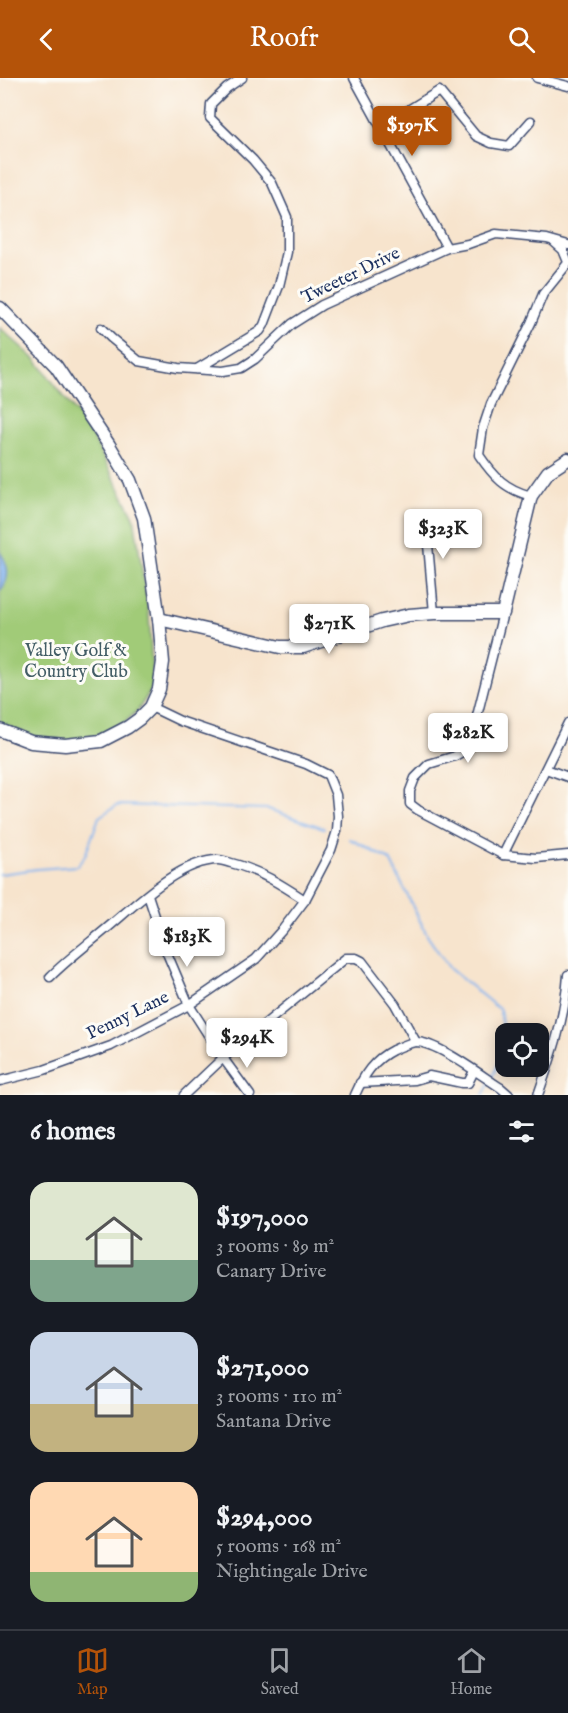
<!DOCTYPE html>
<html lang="en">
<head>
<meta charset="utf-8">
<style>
  :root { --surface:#171b24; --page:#242831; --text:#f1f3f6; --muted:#9ea1a6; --line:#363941; --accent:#b45309 }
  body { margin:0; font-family:"IM FELL English",serif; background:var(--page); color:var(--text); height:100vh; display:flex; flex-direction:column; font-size:22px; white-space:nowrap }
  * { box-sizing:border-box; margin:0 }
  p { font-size:20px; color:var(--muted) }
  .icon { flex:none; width:33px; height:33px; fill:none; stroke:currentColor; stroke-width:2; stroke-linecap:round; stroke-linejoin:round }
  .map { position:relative; height:1017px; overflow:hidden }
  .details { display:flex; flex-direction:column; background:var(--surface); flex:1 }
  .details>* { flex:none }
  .buttons { position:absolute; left:495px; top:945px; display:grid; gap:12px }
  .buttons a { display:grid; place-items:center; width:54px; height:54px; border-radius:12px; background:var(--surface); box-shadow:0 3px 15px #0003; font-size:30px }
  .price { position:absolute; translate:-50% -51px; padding:0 14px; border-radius:6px; background:#fff; color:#222; font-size:20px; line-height:39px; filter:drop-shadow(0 2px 3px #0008) }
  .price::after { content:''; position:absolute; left:50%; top:36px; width:18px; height:14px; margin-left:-9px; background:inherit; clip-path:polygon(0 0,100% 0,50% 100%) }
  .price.on { background:var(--accent); color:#fff }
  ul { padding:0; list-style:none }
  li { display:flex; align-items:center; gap:18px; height:150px; padding:0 30px }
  li span { display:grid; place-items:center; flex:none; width:168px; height:120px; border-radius:18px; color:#555 }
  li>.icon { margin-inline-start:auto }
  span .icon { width:72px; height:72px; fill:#fffc; stroke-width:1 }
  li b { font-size:26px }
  h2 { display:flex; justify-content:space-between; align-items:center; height:72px; padding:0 30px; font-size:26px }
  header { display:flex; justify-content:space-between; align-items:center; height:78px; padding:0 30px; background:var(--accent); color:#fff; font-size:27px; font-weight:600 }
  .menu { display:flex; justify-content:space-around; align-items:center; height:84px; border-top:2px solid var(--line); background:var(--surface); font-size:16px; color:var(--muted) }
  .menu a { display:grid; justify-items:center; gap:3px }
  .menu .on { color:var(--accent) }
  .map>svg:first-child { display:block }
  .green { fill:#a1cb78; stroke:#5e7d6b; stroke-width:1.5 }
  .water { fill:#84b5f0; stroke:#5072a7; stroke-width:1.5 }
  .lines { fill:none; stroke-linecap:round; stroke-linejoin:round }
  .stream { stroke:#84b5f0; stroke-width:2 }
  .street-casing { stroke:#3c4a6f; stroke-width:11 }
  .secondary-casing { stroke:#3c4a6f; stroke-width:15 }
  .street { stroke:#fff; stroke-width:8 }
  .secondary { stroke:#fff; stroke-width:12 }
  .labels { text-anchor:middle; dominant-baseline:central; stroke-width:6; stroke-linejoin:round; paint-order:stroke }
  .street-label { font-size:18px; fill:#1b2f5e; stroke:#fdfcf7 }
  .park-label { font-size:18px; fill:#435e66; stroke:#fdfcf7 }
</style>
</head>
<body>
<header><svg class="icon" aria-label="back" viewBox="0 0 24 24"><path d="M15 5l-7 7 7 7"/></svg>Roofr<svg class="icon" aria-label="search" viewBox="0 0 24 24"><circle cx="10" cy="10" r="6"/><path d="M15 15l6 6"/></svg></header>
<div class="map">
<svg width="568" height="1017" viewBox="0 0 568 1017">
  <rect width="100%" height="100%" fill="#fdfcf7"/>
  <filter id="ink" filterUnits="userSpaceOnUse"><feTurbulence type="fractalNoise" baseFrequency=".0167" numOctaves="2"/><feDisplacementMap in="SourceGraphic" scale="12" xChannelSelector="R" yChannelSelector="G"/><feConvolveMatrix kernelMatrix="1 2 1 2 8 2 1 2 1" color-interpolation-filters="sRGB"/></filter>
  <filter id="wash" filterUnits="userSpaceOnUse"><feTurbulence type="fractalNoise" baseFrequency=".008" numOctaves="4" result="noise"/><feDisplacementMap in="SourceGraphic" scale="24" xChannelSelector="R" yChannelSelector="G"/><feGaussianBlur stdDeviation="1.35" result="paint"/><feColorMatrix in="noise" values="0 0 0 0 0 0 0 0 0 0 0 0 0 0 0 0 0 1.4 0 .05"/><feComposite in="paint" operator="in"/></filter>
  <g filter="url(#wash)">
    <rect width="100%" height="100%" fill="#f7e4cd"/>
    <!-- green -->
    <polygon class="green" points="0,250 36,282 88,350 134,439 149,537 153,609 138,632 122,647 82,664 33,659 0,645"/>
    <!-- water -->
    <path class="water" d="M 0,474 C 9,488 11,500 0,513 Z"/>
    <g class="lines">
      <!-- stream -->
      <g class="stream">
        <polyline points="350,761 390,782 428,859 450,891 500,932 503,957 497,989 491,1001"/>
        <polyline points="0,796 37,791 77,788 85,778 99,739 117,727 268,731 324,750"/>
        <polyline points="483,1017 489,1006"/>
      </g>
    </g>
  </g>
  <g filter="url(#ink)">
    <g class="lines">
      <!-- street casing -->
      <g class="street-casing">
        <g id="street">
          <polyline points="354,0 447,170"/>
          <polyline points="537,0 568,8"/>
          <polyline points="381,49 439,13 476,58 491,65 509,68 531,43"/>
          <polyline points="554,164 563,172 568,184"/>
          <polyline points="101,250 111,260 139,283 178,290 223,293 241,290 255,281 292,246 322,227 447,170 468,166 496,156 547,161 568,167"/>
          <polyline points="197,291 260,253 264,247 279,208 287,174 287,139 272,105 253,82 210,40 211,26 227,10 242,0"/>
          <path d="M 531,418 C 505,411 494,399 479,377 L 483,350 L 491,326 L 531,245 L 543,216 L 568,185"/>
          <polyline points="434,535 427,455 473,447"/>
          <polyline points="503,535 477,638 465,672 455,678 429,686 415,700 410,713 410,726 418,732 503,777 536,780 568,777"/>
          <polyline points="546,691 568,699"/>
          <polyline points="503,777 568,645"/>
          <polyline points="148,817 167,875 189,927 223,980 250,1017"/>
          <path d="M 50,899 C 68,881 87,867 106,851 C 134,828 180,782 218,782 C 222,782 227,784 231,785 C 259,792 282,807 305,822"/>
          <polyline points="0,1003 44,992 111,968 189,927 256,881 283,851 305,822 331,772 337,753 338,738 336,717 328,697 306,686 180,643 151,629"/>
          <polyline points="360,1005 415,1002 429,998 462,1005 468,1005 474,993"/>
          <polyline points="184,1017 223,980 346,880 356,880 362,883 395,926 416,964"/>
          <path d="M 355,1017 C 364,997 373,982 393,972 C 400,969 408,965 415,964 C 436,963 482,998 501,1010 L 509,1017"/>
          <path d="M 538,1017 C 552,977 565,940 568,897"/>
        </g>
      </g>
      <!-- secondary casing -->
      <g class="secondary-casing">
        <g id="secondary">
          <polyline points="0,230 56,288 109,367 130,402 144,440 159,541 163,584 159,611 151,629 139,641 128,649 101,663 65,667 31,664 0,652"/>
          <polyline points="159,541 280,569 303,569 382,543 409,537 434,535 503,535 531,418 548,394 568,381"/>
        </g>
      </g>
      <!-- street -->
      <use href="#street" class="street"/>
      <!-- secondary -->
      <use href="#secondary" class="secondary"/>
    </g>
  </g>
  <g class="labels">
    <!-- street labels -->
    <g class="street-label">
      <text transform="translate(351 198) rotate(-26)">Tweeter Drive</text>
      <text transform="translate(128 938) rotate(-26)">Penny Lane</text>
    </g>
    <!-- park labels -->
    <g class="park-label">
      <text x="76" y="573">Valley Golf &amp;<tspan x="76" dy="21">Country Club</tspan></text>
    </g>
  </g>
</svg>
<div class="buttons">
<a><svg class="icon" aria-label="locate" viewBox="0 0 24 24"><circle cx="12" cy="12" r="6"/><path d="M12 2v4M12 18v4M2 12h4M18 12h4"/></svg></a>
</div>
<b class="price on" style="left:412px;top:79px">$197K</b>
<b class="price" style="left:443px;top:482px">$323K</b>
<b class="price" style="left:329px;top:577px">$271K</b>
<b class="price" style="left:468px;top:686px">$282K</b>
<b class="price" style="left:187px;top:890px">$183K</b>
<b class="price" style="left:247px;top:991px">$294K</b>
</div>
<section class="details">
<h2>6 homes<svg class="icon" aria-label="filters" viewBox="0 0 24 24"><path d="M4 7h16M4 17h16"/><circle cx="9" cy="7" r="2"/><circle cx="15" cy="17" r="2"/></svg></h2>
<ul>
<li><span style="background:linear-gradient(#dfe7d0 65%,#7fa58c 0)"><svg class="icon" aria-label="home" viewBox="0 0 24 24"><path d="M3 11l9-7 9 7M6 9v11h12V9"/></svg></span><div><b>$197,000</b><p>3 rooms · 89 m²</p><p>Canary Drive</p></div></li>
<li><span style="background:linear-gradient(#c9d6e8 60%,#c2b280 0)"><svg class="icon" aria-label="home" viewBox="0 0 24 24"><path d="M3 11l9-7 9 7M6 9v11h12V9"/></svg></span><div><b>$271,000</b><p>3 rooms · 110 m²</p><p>Santana Drive</p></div></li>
<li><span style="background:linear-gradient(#ffd9b3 75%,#8fb573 0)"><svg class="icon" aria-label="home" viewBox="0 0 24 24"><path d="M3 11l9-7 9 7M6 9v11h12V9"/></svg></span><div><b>$294,000</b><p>5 rooms · 168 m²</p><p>Nightingale Drive</p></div></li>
</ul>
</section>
<nav class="menu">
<a class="on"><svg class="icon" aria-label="map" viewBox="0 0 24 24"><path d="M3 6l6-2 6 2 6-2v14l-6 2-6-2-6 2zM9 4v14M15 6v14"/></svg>Map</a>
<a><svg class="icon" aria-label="saved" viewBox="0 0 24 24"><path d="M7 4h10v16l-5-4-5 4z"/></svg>Saved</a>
<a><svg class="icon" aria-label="home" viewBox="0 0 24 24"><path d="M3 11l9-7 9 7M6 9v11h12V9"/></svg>Home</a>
</nav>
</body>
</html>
